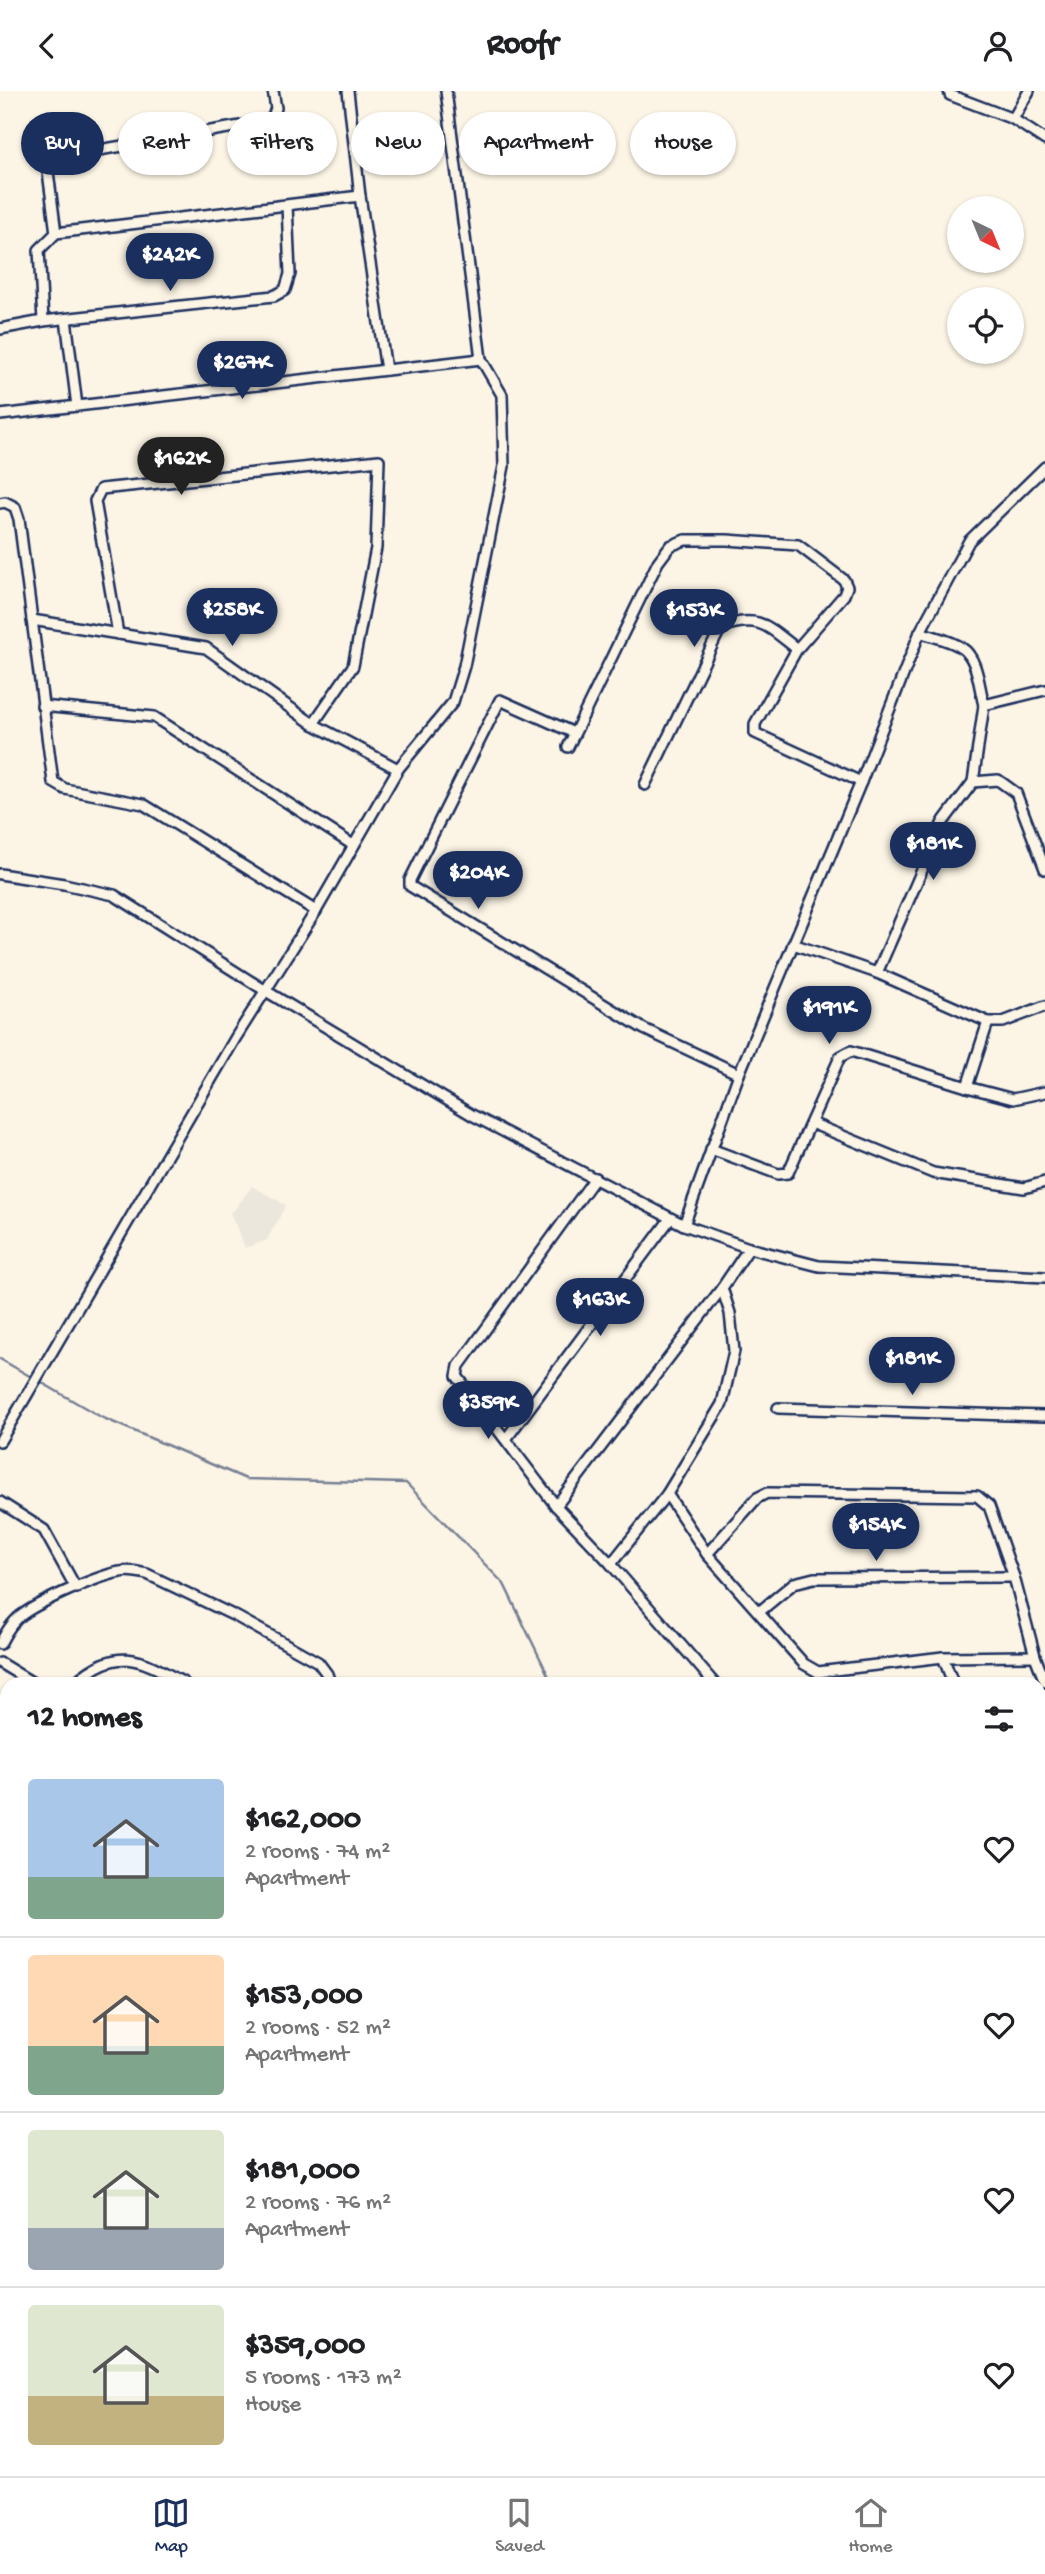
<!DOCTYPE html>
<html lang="en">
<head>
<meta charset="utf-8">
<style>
  :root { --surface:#fff; --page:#f6f6f6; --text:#202124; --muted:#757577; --line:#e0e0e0; --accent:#1b2f5e }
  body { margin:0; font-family:"Gochi Hand",sans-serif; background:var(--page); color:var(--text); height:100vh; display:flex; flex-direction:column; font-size:26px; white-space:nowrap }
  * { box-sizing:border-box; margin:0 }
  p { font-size:23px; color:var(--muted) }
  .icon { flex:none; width:38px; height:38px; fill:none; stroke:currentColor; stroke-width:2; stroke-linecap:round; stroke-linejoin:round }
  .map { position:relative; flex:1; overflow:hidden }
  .side { position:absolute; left:0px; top:1586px; width:1046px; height:800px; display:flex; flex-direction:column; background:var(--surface); border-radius:21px 21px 0 0; box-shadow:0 2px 5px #0004 }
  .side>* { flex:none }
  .banner { position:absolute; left:21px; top:21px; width:1004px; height:63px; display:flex; gap:14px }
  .needle { width:46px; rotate:137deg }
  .controls { position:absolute; left:947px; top:105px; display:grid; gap:14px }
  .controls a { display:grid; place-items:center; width:77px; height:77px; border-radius:50%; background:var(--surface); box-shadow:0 2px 5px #0004; font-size:35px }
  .price { position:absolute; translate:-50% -60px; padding:0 16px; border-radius:24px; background:var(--accent); color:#fff; font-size:23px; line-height:46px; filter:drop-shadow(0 2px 4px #0008) }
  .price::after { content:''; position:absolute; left:50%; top:42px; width:21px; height:16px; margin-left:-10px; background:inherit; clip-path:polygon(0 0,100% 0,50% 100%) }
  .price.active { background:#222; color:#fff }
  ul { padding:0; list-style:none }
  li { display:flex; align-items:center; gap:21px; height:175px; padding:0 28px }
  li+li { border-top:2px solid var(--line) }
  li span { display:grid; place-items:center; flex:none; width:196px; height:140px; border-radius:7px; color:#555 }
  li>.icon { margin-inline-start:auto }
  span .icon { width:84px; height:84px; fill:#fffc; stroke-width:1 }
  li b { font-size:30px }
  h2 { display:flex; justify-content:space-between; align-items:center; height:84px; padding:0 28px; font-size:30px }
  .tag { padding:0 24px; border-radius:32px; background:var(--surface); box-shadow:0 2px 5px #0004; font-size:24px; line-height:63px }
  .tag.active { background:var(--accent); color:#fff }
  header { display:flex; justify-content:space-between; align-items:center; height:91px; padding:0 28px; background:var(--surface); font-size:32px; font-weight:700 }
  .tab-bar { display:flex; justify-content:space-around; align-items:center; height:98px; border-top:2px solid var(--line); background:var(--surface); font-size:19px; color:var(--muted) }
  .tab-bar a { display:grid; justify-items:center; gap:4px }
  .tab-bar .active { color:var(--accent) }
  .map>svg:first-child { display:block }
  .built { fill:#ece7dc }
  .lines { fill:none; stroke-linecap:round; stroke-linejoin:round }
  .stream { stroke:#767f94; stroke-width:2.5 }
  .street-casing { stroke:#1b2f5e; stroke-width:14 }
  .street { stroke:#fcf5e5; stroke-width:9 }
</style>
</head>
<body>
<header><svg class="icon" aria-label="back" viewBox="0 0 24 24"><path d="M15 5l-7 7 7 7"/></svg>Roofr<svg class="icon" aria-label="person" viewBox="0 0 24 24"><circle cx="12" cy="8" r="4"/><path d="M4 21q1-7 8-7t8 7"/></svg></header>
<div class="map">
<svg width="1045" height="2385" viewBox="0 0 1045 2385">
  <rect width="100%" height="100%" fill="#fcf5e5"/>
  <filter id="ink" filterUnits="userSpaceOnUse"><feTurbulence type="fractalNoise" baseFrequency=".0143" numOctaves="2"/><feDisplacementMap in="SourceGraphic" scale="14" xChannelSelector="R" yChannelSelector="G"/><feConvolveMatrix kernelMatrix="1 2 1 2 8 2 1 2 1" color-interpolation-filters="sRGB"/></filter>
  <g filter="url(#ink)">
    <!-- built -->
    <polygon class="built" points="252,1095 286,1114 267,1149 245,1157 230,1121 235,1118"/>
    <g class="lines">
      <!-- stream -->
      <g class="stream">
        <polyline points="0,1268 33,1287"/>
        <polyline points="39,1290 101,1326 246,1388 406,1392 504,1493 552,1592"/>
        <polyline points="911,2378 914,2385"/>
      </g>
      <!-- street casing -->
      <g class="street-casing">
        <g id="street">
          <polyline points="348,0 360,105 386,279"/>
          <polyline points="949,0 950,4 1013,28"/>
          <polyline points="1029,0 1013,28 1045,49"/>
          <polyline points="287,114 290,183 285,199 274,205 43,230 39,159 56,142 360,105"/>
          <polyline points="56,142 47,73 52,67 264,31 273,26 276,17 273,0"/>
          <polyline points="66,228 77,315"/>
          <polyline points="0,238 43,230"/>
          <polyline points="0,324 481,268"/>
          <polyline points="0,412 5,411 15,416 19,428 53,691 65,698 143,713 316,820"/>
          <polyline points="32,529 206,557 313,633 398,678"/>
          <path d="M 920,541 C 933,546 951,549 962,557 C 978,567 979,597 984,614 L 1045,599"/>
          <polyline points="118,543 95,410 101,398 379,369 376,457 353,575 313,633"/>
          <polyline points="42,615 154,626 353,754"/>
          <polyline points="574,642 500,609 410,789 410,795 644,938 739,983"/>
          <polyline points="568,656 658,471 670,455 685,449 727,449 798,454 844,489 847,496 844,504 797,558 755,633 755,642 861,691"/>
          <polyline points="973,691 998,689 1016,702 1045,778"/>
          <path d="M 645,694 L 721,536 C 760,523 767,535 797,558"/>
          <polyline points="0,783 64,793 114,804 266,900 472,1024 684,1134 749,1157 819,1175 1045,1186"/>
          <polyline points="793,853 877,882 988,931 1003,931 1045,915"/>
          <polyline points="877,882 943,731 973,691 984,614"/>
          <polyline points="967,996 1013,1008 1045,1001"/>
          <polyline points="811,1032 933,1082 1024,1097 1045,1091"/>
          <polyline points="711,1058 778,1083 788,1082 840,966 851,960 967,996 988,931"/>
          <polyline points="595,1087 459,1275 457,1285 556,1415 611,1473 714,1592"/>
          <polyline points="684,1134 739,983 861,691 920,541 969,450 1045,376"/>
          <polyline points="778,1317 1045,1325"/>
          <polyline points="506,1348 670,1128"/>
          <polyline points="0,1350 236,946 316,820 398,678 453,611 464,575 504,375 502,304 481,268 446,0"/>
          <polyline points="667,1403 707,1463"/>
          <polyline points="0,1411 44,1439 76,1497"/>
          <polyline points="556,1415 722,1197 749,1157"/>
          <polyline points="611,1473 667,1403 722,1313 734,1260 730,1222 722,1197"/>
          <polyline points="759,1521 794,1492 814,1487 1014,1486"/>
          <path d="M 0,1553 C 4,1545 9,1536 15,1530 C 29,1514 98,1485 120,1481 C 129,1479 138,1481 147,1483 L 237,1526 L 318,1571 L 327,1583 L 330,1592"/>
          <polyline points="943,1566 1035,1565"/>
          <polyline points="0,1572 33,1592"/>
          <path d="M 74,1592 C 119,1554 139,1567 184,1592"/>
          <polyline points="953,1592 943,1566 818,1581 804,1573 707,1463 757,1407 767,1402 977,1405 989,1415 1014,1486 1035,1565 1045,1591"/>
          <polyline points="0,1718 7,1705"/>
          <polyline points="0,1726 7,1731"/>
          <polyline points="0,1820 7,1825"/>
          <polyline points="1040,1827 1045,1837"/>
          <polyline points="0,1919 7,1924"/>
          <polyline points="1040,1953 1045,1950"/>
          <polyline points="1040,2027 1045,2030"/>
          <polyline points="0,2093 7,2097"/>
          <polyline points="0,2192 7,2196"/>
          <polyline points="1040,2199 1045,2198"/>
          <polyline points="0,2265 7,2254"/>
          <polyline points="542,2385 552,2378"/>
        </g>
      </g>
      <!-- street -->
      <use href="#street" class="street"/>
    </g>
  </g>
</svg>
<div class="controls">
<a><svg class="needle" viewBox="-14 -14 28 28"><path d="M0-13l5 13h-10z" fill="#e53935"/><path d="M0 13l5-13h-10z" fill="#757577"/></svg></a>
<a><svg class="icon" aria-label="locate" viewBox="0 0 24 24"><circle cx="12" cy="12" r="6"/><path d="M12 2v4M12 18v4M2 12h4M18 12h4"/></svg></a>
</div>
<b class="price" style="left:170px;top:202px">$242K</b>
<b class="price" style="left:242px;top:310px">$267K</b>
<b class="price active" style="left:181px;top:406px">$162K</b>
<b class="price" style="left:232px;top:557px">$258K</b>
<b class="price" style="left:694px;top:558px">$153K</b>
<b class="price" style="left:933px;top:791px">$181K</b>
<b class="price" style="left:478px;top:820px">$204K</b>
<b class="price" style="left:829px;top:955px">$191K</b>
<b class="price" style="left:600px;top:1247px">$163K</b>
<b class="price" style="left:912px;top:1306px">$181K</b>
<b class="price" style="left:488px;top:1350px">$359K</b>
<b class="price" style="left:876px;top:1472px">$154K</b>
<div class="banner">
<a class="tag active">Buy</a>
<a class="tag">Rent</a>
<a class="tag">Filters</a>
<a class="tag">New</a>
<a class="tag">Apartment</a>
<a class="tag">House</a>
</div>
<section class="side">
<h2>12 homes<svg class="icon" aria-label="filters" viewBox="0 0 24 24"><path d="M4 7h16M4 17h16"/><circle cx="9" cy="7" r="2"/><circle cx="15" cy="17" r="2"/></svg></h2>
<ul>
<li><span style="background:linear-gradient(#a9c7e8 70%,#7fa58c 0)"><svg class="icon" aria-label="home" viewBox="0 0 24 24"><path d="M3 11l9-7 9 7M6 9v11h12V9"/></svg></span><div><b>$162,000</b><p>2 rooms · 74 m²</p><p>Apartment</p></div><svg class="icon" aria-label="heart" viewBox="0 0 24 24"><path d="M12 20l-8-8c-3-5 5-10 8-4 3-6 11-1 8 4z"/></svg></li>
<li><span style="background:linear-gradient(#ffd9b3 65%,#7fa58c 0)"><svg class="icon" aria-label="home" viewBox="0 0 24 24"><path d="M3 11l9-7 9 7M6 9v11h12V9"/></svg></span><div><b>$153,000</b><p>2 rooms · 52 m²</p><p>Apartment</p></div><svg class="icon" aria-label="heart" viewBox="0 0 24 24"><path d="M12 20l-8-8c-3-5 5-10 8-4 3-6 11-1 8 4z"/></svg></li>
<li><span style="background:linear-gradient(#dfe7d0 70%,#9aa5b1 0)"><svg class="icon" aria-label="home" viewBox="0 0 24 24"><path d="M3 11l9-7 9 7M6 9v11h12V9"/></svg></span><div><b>$181,000</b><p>2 rooms · 76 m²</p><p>Apartment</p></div><svg class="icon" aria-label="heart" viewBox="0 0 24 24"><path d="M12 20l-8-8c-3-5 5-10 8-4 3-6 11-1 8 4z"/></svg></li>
<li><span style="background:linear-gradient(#dfe7d0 65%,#c2b280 0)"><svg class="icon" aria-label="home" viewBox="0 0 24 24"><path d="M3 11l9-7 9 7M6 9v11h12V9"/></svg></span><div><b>$359,000</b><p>5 rooms · 173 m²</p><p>House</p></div><svg class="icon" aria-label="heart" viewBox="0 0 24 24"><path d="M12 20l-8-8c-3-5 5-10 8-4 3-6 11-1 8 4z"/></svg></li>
</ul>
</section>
</div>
<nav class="tab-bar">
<a class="active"><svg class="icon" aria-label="map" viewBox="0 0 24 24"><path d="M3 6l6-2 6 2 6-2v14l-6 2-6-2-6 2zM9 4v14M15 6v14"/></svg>Map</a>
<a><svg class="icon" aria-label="saved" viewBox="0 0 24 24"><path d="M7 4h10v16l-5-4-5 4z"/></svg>Saved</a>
<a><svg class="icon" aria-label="home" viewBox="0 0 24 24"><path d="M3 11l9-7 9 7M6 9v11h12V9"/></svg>Home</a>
</nav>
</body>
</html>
